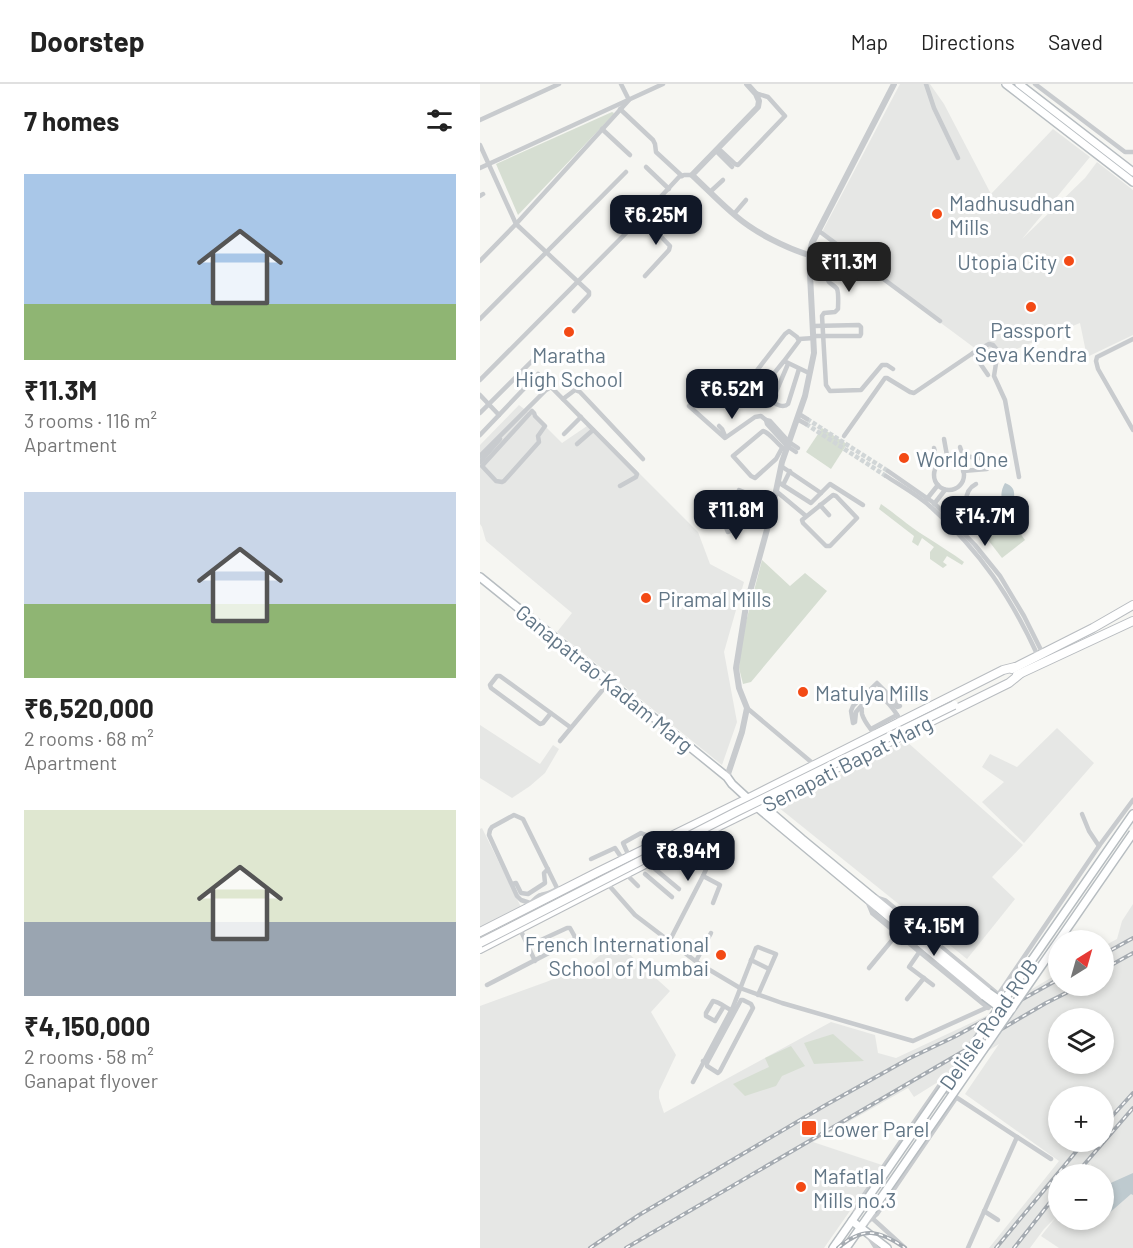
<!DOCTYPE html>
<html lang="en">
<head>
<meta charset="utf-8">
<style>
  :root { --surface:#fff; --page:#f6f6f6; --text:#222; --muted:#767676; --line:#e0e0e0; --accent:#111827 }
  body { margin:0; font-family:Barlow,sans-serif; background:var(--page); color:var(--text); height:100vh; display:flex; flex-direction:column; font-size:22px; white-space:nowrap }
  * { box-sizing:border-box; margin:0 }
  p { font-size:20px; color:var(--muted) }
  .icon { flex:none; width:33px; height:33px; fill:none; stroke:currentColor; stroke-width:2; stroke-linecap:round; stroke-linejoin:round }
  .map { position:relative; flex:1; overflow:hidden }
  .details { display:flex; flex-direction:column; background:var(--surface); width:480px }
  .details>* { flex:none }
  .needle { width:39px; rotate:37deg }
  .buttons { position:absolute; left:568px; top:846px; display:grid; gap:12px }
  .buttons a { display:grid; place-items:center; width:66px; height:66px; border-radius:50%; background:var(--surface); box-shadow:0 3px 9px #0003; font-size:30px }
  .price { position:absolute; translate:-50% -51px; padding:0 14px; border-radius:12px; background:var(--accent); color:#fff; font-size:20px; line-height:39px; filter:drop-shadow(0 2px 3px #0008) }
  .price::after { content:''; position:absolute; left:50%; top:36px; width:18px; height:14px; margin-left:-9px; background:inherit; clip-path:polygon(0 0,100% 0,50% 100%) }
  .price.active { background:#222; color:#fff }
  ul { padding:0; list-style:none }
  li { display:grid; align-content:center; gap:12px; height:318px; padding:0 24px }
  li span { display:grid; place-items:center; height:186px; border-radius:0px; color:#555 }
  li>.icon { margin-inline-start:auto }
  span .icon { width:108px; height:108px; fill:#fffc; stroke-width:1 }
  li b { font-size:26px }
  h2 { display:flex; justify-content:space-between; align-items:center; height:72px; padding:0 24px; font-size:26px }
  header { display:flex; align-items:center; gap:36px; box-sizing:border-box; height:84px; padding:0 30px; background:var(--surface); border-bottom:2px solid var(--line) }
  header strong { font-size:28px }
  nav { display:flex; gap:33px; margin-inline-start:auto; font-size:21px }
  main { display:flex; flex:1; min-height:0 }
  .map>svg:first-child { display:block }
  .built { fill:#e6e7e5; fill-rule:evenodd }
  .green { fill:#d6ded2 }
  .water { fill:#becacf }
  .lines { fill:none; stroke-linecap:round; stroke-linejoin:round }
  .minor-tunnel { stroke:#d1d6d7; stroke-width:4.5; stroke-dasharray:4.5 2; stroke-linecap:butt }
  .secondary-casing { stroke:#b7bdc1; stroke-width:10 }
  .primary-casing { stroke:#b8bcc0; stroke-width:10 }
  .minor { stroke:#c8cbce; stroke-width:4.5 }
  .tertiary { stroke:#c8cbce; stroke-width:6 }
  .secondary { stroke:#fff; stroke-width:7 }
  .primary { stroke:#fff; stroke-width:8 }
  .rail-casing { stroke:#a5abb1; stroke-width:4 }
  .rail { stroke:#fff; stroke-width:1.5; stroke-dasharray:4.5; stroke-linecap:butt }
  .secondary-bridge-casing { stroke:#b7bdc1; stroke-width:10; stroke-linecap:butt }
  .primary-bridge-casing { stroke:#b8bcc0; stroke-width:10; stroke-linecap:butt }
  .secondary-bridge { stroke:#fff; stroke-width:7 }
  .primary-bridge { stroke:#fff; stroke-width:8 }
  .poi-dot { fill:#f34a15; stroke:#fff; stroke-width:2 }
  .labels { text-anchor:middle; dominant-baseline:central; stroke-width:6; stroke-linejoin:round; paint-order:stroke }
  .poi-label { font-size:21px; fill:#627686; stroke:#fff; text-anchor:start }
  .street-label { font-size:21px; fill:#627686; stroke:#fff }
</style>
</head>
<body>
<header>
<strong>Doorstep</strong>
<nav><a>Map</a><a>Directions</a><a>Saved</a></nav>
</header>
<main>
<section class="details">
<h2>7 homes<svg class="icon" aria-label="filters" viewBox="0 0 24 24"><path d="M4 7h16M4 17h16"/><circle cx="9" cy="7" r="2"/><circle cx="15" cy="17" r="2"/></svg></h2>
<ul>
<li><span style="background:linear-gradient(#a9c7e8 70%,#8fb573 0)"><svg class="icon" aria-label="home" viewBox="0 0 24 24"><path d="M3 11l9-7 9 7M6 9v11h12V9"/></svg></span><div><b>₹11.3M</b><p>3 rooms · 116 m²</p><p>Apartment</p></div></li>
<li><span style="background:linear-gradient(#c9d6e8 60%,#8fb573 0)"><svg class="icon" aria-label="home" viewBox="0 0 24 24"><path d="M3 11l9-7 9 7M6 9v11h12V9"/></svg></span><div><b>₹6,520,000</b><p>2 rooms · 68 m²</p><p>Apartment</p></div></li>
<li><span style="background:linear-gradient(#dfe7d0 60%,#9aa5b1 0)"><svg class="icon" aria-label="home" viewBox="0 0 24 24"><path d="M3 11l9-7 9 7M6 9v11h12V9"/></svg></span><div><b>₹4,150,000</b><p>2 rooms · 58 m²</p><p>Ganapat flyover</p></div></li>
</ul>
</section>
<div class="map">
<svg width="653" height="1164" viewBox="0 0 653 1164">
  <rect width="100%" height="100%" fill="#f6f6f2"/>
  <!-- built -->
  <g class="built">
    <polygon points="420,0 450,0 464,20 511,110 573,45 610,73 542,155 605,94 617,78 653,106 653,251 607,273 600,239 517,273 500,268 341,150"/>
    <polygon points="39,321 62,339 82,359 110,340 218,448 230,480 264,498 244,568 257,638 242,681 77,548 92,529 6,457 2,443 0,440 0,361"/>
    <polygon points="0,641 60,680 73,661 79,665 65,689 50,702 32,714 0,694"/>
    <polygon points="577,644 614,679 544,759 502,718 524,698 502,683 510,670 537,683"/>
    <polygon points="426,657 543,761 512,793 535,815 487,875 298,723"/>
    <polygon points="2,744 41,823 0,843 0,745"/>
    <path d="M 653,820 L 653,1164 L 579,1164 L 561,1152 L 576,1133 L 564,1145 L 550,1164 L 509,1164 L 579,1077 L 485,1010 L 519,960 L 434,1013 L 428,1004 L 333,1058 L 402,1081 L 344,1164 L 0,1164 L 0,922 L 66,898 L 108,881 L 136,858 L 190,907 L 171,928 L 196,971 L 179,1007 L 179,1014 L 184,1029 L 351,938 L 395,951 L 398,969 L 416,974 L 508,931 L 579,889 L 579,902 L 624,902 L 624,862 L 637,855 L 642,837 ZM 579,934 L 624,934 L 624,980 L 579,980 ZM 579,1012 L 624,1012 L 624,1058 L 579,1058 ZM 610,1080 L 621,1090 L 624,1090 L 624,1136 L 579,1136 L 579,1090 L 601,1090 Z"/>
  </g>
  <!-- green -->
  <g class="green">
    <polygon points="132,28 134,29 133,31 38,131 16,80"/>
    <polygon points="342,344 367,360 351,385 326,368"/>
    <path d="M 401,420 C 417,431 431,444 448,454 C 460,462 472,469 484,478 L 482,481 L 467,472 L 463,478 L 467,481 L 463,484 L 450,475 L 450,468 L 454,463 L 442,454 L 438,462 L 432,458 L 434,452 L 399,425 Z"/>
    <polygon points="529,434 545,456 522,474 505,452"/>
    <polygon points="282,476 310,502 325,489 347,507 271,598 263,600 259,584 262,553"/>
    <polygon points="353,950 384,977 334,980 324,959"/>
    <polygon points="311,962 325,982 302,992 296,1002 265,1012 253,1000 289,983 285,974"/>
  </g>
  <!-- water -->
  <g class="water">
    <path d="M 525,399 C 539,404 532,413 535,424 C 537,430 540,436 544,442 L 542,444 L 539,445 C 531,429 514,418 525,399 Z"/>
    <polygon points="653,1089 653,1111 651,1110 627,1131 624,1129 624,1102"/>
  </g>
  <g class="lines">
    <!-- minor-tunnel -->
    <g class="minor-tunnel">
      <polyline points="327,335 408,387"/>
      <polyline points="326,340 406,392"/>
    </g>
    <!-- secondary casing -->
    <g class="secondary-casing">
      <g id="secondary">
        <polyline points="526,0 653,98"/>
        <polyline points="539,0 653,88"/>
        <polyline points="0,493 247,693 252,700 278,724 504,912"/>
        <polyline points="279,718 322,755 508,908"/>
        <polyline points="520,922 653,730"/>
        <polyline points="372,1137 407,1164"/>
        <polyline points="353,1164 383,1121"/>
        <polyline points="366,1164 392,1127"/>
      </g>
    </g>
    <!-- primary casing -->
    <g class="primary-casing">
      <g id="primary">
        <polyline points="532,585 613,544 653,521"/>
        <polyline points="537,591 653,537"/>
        <polyline points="0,848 118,788 273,712 523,586 535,583"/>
        <polyline points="0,865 239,742 529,599 540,590"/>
      </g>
    </g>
    <!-- minor -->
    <g class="minor">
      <polyline points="446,0 454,24 478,74"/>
      <polyline points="555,0 645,68 653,68"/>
      <polyline points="140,25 173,56 175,60 176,68 202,92"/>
      <polyline points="0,36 79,0"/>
      <polyline points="122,45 150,71"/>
      <polyline points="0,61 36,140 109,208 109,211 94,227"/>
      <polyline points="236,67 252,83"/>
      <polyline points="241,67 255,80 258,81 305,32 288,13 275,9"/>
      <polyline points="166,83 189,105"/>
      <polyline points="0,84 183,0"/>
      <polyline points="230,108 243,96"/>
      <polyline points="0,112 3,110"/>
      <polyline points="254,130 266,116"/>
      <polyline points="162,133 190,162 189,166 165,192"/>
      <polyline points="339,147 460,237"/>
      <path d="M 368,168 C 357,173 340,184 349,198 C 351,200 356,203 357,205 C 359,210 358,220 358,225 L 355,228 L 344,229 L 342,232 L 346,301 L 350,307 L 381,306 L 402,281 L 407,281 L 413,285"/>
      <polyline points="0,177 36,140 149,16 141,0"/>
      <polyline points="0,235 146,88"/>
      <polyline points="333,242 379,241 381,243 381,250 380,252 334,252"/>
      <polyline points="319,255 334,254"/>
      <polyline points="653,255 617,273 616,277 618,285 653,346"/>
      <polyline points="493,269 509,260 513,261 518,267 514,292 525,316 539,393"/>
      <polyline points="304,277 319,257 317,253 309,247 305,250 268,298 268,303 275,309 279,308 304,277 329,289"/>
      <path d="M 308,280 L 293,315 L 293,318 C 296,321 304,324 308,320 L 319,285"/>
      <polyline points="0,296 162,133 199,93 204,91 212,91"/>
      <polyline points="0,311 19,331"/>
      <polyline points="83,315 95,306 100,308 163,375"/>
      <polyline points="209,322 245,354 275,333 281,332 286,336"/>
      <polygon points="52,327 54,329 55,332 65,342 58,352 59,358 24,397 22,398 16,397 2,382"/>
      <polyline points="0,329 54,275"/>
      <polyline points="319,330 327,335"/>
      <polyline points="317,335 326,340"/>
      <polyline points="239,342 242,345 245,352"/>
      <polyline points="84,350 101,333"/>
      <polyline points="0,351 58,290"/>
      <polyline points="364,352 405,294 407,294 430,308 434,309 493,269 508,291"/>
      <polyline points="464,355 468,377"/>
      <polyline points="97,360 113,346"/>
      <path d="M 480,363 C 482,373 492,374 500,374"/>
      <path d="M 302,364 L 296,375 L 275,394 L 271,392 L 253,372 L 283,347 C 292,350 297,361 306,366"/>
      <polyline points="316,368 307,362 287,340 286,336 290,337 309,358 318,364"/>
      <polyline points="0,372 66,306 71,303 157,390 156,393 140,402"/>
      <circle cx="469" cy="391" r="15"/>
      <path d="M 446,377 C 454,378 456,370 454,364"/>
      <polyline points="0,378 20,355"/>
      <polyline points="301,382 341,409"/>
      <polyline points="408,387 454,419 495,461 520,492 544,532 563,570"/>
      <polyline points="483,387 507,385"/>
      <path d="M 406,392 C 421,402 438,411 452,424 C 500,467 531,513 558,572"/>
      <polyline points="298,398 331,419 350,400 383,421"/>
      <polyline points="303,401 310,387"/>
      <polyline points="259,406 293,420"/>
      <polyline points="296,407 326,432"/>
      <polygon points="353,411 356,412 377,434 350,462 346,462 323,439 322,436"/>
      <polyline points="446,416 458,401"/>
      <path d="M 486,418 C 486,410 488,404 496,400"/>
      <polyline points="454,420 465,406"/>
      <polyline points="340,421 349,431"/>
      <polyline points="243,425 273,412"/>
      <polyline points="244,439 248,448 276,436 288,440"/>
      <polyline points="382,621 376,628 375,638 373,639 371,627 373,622 397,599 420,622 417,623 400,608 397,608 391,612"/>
      <polyline points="267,624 336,682"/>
      <polyline points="71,629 63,639 60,640 11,604 10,601 17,592 20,592 90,643"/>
      <polyline points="391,645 417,631"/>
      <path d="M 395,651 C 391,645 384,638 382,630 C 381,625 382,620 385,616 C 399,601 415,627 421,637"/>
      <polyline points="80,657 130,597"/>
      <polyline points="602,730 609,747 619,762"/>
      <path d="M 34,731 L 43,735 L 77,804 C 72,809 68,809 61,811 C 56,812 54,817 50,819 L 41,816 L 37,812 L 9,751 L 10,746 L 12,743 Z"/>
      <polyline points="148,770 143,759 161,749 166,751 174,760"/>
      <polyline points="111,775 135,764 143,776"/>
      <polyline points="175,785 199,805"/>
      <polyline points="146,790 158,802"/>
      <polyline points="165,790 192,813"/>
      <polyline points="223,792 240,801 233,819"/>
      <polyline points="126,798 155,831 218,879 260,904 302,919 433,957 508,923"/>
      <polyline points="32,800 36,799 41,809 48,810 65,799 64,789 68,785"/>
      <polyline points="40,845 55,877"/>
      <polyline points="189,858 223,792 237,762 239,755 239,740"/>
      <polyline points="440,867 429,883 453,901"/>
      <polyline points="271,876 289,885"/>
      <polyline points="216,877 231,849"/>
      <polyline points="389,884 418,849"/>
      <polyline points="7,901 94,856 95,853 90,844 87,844 48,862"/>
      <polyline points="518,911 619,762 653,716"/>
      <polyline points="427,915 444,894"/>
      <path d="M 244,922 L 235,937 L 226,932 L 226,929 L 233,917 C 239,918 245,923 251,926"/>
      <polyline points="223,977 227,979 227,982 238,989 240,987 273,924 271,920 263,916 261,916 227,979"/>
      <polyline points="213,998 253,923 276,864 278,863 296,870 278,911"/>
      <polyline points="537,1053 571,1075"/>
      <polyline points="504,1127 518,1136"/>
      <polyline points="375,1129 379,1118 459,1002 537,1053 488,1164"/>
      <polyline points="392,1134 425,1164"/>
      <polyline points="385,1140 397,1130 476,1014"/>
      <polyline points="387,1150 396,1164"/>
    </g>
    <!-- tertiary -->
    <g class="tertiary">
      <path d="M 267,0 L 276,10 L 279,17 L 278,23 L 212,91 C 227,105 241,120 257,133 C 276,149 306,164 329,171"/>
      <polyline points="247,693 262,648 267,624 259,604 256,584 266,522 291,431 302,378 325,312 334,269 329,171 332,159 414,0"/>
      <polyline points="388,817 393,829 508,923 518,911 405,817 396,814"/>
    </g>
    <!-- secondary -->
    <use href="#secondary" class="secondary"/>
    <!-- primary -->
    <use href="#primary" class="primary"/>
    <!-- rail casing -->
    <g class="rail-casing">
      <g id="rail">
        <polyline points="624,870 653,854"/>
        <polyline points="624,885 653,869"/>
        <polyline points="624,1041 653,1009"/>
        <polyline points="596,1090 653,1024"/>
        <polyline points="110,1164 159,1131 344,1022 430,974 476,952 579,895"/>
        <polyline points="146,1164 566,919 600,902"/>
        <path d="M 358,1164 C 383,1142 399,1146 425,1164"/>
        <polyline points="516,1164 604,1058"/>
        <polyline points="534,1164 579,1107"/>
      </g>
    </g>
    <!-- rail -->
    <use href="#rail" class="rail"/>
    <!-- secondary-bridge casing -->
    <g class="secondary-bridge-casing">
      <g id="secondary-bridge">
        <polyline points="508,908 532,925"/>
        <polyline points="504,912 528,930"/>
        <polyline points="383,1121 519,924"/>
        <polyline points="392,1127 653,749"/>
      </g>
    </g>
    <!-- primary-bridge casing -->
    <g class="primary-bridge-casing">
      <polyline id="primary-bridge" points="0,859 256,728 474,621"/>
    </g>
    <!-- secondary-bridge -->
    <use href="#secondary-bridge" class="secondary-bridge"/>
    <!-- primary-bridge -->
    <use href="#primary-bridge" class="primary-bridge"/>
  </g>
  <!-- markers -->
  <g class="poi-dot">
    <circle cx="457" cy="130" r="6"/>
    <circle cx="589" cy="177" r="6"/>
    <circle cx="551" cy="223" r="6"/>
    <circle cx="89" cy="248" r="6"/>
    <circle cx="424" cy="374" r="6"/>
    <circle cx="166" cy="514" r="6"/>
    <circle cx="323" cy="608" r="6"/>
    <circle cx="241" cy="871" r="6"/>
    <rect x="321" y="1036" width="16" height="16" rx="3"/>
    <circle cx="321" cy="1103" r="6"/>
  </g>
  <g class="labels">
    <!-- poi labels -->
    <g class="poi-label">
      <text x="469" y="118">Madhusudhan<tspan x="469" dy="24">Mills</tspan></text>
      <text x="577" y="177" text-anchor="end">Utopia City</text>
      <text x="551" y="245" text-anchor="middle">Passport<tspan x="551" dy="24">Seva Kendra</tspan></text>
      <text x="89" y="270" text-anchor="middle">Maratha<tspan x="89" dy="24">High School</tspan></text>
      <text x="436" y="374">World One</text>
      <text x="178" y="514">Piramal Mills</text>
      <text x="335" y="608">Matulya Mills</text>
      <text x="229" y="859" text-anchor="end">French International<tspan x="229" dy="24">School of Mumbai</tspan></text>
      <text x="342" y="1044">Lower Parel</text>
      <text x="333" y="1091">Mafatlal<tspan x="333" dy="24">Mills no.3</tspan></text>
    </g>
    <!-- street labels -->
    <g class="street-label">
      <text transform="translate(125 594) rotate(39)">Ganapatrao Kadam Marg</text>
      <text transform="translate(367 679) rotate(-27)">Senapati Bapat Marg</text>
      <text transform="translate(508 940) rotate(-55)">Delisle Road ROB</text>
    </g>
  </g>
</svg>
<div class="buttons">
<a><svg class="needle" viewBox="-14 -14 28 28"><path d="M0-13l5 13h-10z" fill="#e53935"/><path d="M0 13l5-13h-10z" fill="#767676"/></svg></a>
<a><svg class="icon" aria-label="layers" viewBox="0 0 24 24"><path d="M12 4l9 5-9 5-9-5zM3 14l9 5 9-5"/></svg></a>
<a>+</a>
<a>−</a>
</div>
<b class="price" style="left:176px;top:162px">₹6.25M</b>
<b class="price active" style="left:369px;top:209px">₹11.3M</b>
<b class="price" style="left:252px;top:336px">₹6.52M</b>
<b class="price" style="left:256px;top:457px">₹11.8M</b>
<b class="price" style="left:505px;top:463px">₹14.7M</b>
<b class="price" style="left:208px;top:798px">₹8.94M</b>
<b class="price" style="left:454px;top:873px">₹4.15M</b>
</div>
</main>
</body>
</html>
